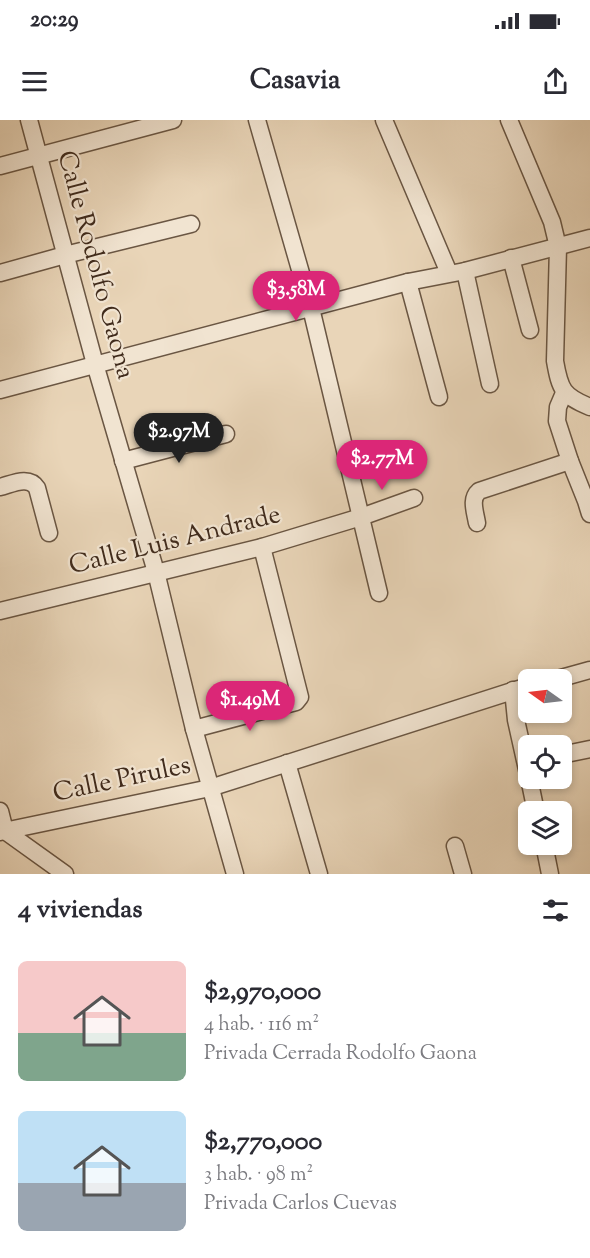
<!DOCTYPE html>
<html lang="es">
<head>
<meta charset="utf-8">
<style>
  :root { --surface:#fff; --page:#f7f7f7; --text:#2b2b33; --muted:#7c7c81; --accent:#db2777 }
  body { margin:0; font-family:"Sorts Mill Goudy",serif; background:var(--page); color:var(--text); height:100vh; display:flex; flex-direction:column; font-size:22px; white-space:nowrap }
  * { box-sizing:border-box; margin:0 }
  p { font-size:20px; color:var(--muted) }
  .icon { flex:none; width:33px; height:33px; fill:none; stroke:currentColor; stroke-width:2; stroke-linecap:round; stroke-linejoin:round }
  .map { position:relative; height:754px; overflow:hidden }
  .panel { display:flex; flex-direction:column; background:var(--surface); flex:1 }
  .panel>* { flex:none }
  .needle { width:39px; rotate:284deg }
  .controls { position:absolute; left:518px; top:549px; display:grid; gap:12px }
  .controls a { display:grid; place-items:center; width:54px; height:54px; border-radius:9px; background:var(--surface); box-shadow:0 3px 9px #0003; font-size:30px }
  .price { position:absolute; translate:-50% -51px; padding:0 14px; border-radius:21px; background:var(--accent); color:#fff; font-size:20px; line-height:39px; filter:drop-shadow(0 2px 3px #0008) }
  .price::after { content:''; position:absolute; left:50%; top:36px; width:18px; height:14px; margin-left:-9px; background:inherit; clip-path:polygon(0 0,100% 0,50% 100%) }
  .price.active { background:#222; color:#fff }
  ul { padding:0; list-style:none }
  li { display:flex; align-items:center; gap:18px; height:150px; padding:0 18px }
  li span { display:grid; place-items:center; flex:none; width:168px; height:120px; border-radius:9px; color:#555 }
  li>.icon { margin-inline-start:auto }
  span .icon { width:72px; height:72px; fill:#fffc; stroke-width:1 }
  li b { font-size:26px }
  h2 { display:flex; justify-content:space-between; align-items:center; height:72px; padding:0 18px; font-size:26px }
  .status { display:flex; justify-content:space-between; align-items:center; height:42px; padding:0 30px; background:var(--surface); direction:ltr }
  .status svg { height:16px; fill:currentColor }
  header { display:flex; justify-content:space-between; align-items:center; height:78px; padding:0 18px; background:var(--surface); font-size:27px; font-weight:700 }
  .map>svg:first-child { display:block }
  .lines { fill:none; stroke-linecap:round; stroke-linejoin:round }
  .minor-casing { stroke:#6a5643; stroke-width:19 }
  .minor { stroke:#f1e4d1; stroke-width:16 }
  .labels { text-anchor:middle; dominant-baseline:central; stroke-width:4.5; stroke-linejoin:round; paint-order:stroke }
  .street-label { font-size:26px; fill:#402b1c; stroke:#f1e4d1 }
</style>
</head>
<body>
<div class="status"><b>20:29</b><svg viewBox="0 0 49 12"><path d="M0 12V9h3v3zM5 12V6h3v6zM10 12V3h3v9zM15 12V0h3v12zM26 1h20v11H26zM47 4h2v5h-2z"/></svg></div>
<header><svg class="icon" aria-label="menu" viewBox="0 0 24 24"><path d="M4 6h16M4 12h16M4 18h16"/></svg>Casavia<svg class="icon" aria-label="share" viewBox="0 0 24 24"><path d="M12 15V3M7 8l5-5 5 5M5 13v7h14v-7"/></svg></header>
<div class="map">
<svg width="590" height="754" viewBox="0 0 590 754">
  <rect width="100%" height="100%" fill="#e9d5b8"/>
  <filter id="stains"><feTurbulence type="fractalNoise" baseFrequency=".00333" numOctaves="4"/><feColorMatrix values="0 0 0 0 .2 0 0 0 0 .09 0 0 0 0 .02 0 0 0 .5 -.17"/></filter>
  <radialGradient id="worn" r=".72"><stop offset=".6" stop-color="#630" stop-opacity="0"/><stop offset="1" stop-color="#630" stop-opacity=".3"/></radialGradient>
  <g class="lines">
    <!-- minor casing -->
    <g class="minor-casing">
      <g id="minor">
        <polyline points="29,0 95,244 156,452 194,609 235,754"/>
        <polyline points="257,0 311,188 379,473"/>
        <polyline points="384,0 449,153"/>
        <path d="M 509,0 L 552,102 L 558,127 L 555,241 C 560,270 563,276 590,287"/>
        <polyline points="0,46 173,0"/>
        <polyline points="511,138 530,210"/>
        <polyline points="465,151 490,264"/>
        <polyline points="0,153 65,135 191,104"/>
        <polyline points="408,162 439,277"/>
        <polyline points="0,270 408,162 465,151 590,118"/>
        <polyline points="564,273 558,287 557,301 570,341 586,381 590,394"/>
        <polyline points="123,341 226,314"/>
        <path d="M 0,367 C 12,364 29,355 37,368 L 49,413"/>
        <path d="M 477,403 C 475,391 470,379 479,371 L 570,341"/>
        <polyline points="0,491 262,427 361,397 414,378"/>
        <polyline points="554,560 590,550"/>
        <polyline points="513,570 516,600 528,654"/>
        <polyline points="194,609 296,582 300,577 262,427"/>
        <polyline points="561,635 590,629"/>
        <polyline points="287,643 319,754"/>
        <polyline points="529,658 536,692"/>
        <polyline points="0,691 5,711 65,754"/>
        <polyline points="0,712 210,668 528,566"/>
        <polyline points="544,724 550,754"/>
        <polyline points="455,726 463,754"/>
      </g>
    </g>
    <!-- minor -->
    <use href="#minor" class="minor"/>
  </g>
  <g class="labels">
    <!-- street labels -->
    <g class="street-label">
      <text transform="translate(95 145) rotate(75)">Calle Rodolfo Gaona</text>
      <text transform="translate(175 421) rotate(-14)">Calle Luis Andrade</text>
      <text transform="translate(122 660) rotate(-12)">Calle Pirules</text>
    </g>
  </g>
  <rect width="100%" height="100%" filter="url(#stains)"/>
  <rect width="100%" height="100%" fill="url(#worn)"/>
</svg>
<div class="controls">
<a><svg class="needle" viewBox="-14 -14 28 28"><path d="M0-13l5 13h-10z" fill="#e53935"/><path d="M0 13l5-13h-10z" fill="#7c7c81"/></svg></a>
<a><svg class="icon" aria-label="locate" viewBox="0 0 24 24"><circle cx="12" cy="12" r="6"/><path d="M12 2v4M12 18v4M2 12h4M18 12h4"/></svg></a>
<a><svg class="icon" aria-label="layers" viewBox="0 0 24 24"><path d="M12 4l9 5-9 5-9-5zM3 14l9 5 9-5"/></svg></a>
</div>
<b class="price" style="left:296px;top:202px">$3.58M</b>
<b class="price active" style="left:179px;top:344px">$2.97M</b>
<b class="price" style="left:382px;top:371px">$2.77M</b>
<b class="price" style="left:250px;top:612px">$1.49M</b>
</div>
<section class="panel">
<h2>4 viviendas<svg class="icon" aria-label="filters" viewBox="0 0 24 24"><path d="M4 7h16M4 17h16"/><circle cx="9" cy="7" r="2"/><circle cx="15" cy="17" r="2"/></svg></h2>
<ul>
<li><span style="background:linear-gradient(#f6c9c9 60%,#7fa58c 0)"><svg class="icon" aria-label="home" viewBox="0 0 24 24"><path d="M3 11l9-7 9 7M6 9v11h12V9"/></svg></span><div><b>$2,970,000</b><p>4 hab. · 116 m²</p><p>Privada Cerrada Rodolfo Gaona</p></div></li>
<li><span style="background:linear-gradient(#bfe0f5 60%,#9aa5b1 0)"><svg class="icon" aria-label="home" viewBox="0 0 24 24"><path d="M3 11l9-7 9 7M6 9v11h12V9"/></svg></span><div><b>$2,770,000</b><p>3 hab. · 98 m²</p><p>Privada Carlos Cuevas</p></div></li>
</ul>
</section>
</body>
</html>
